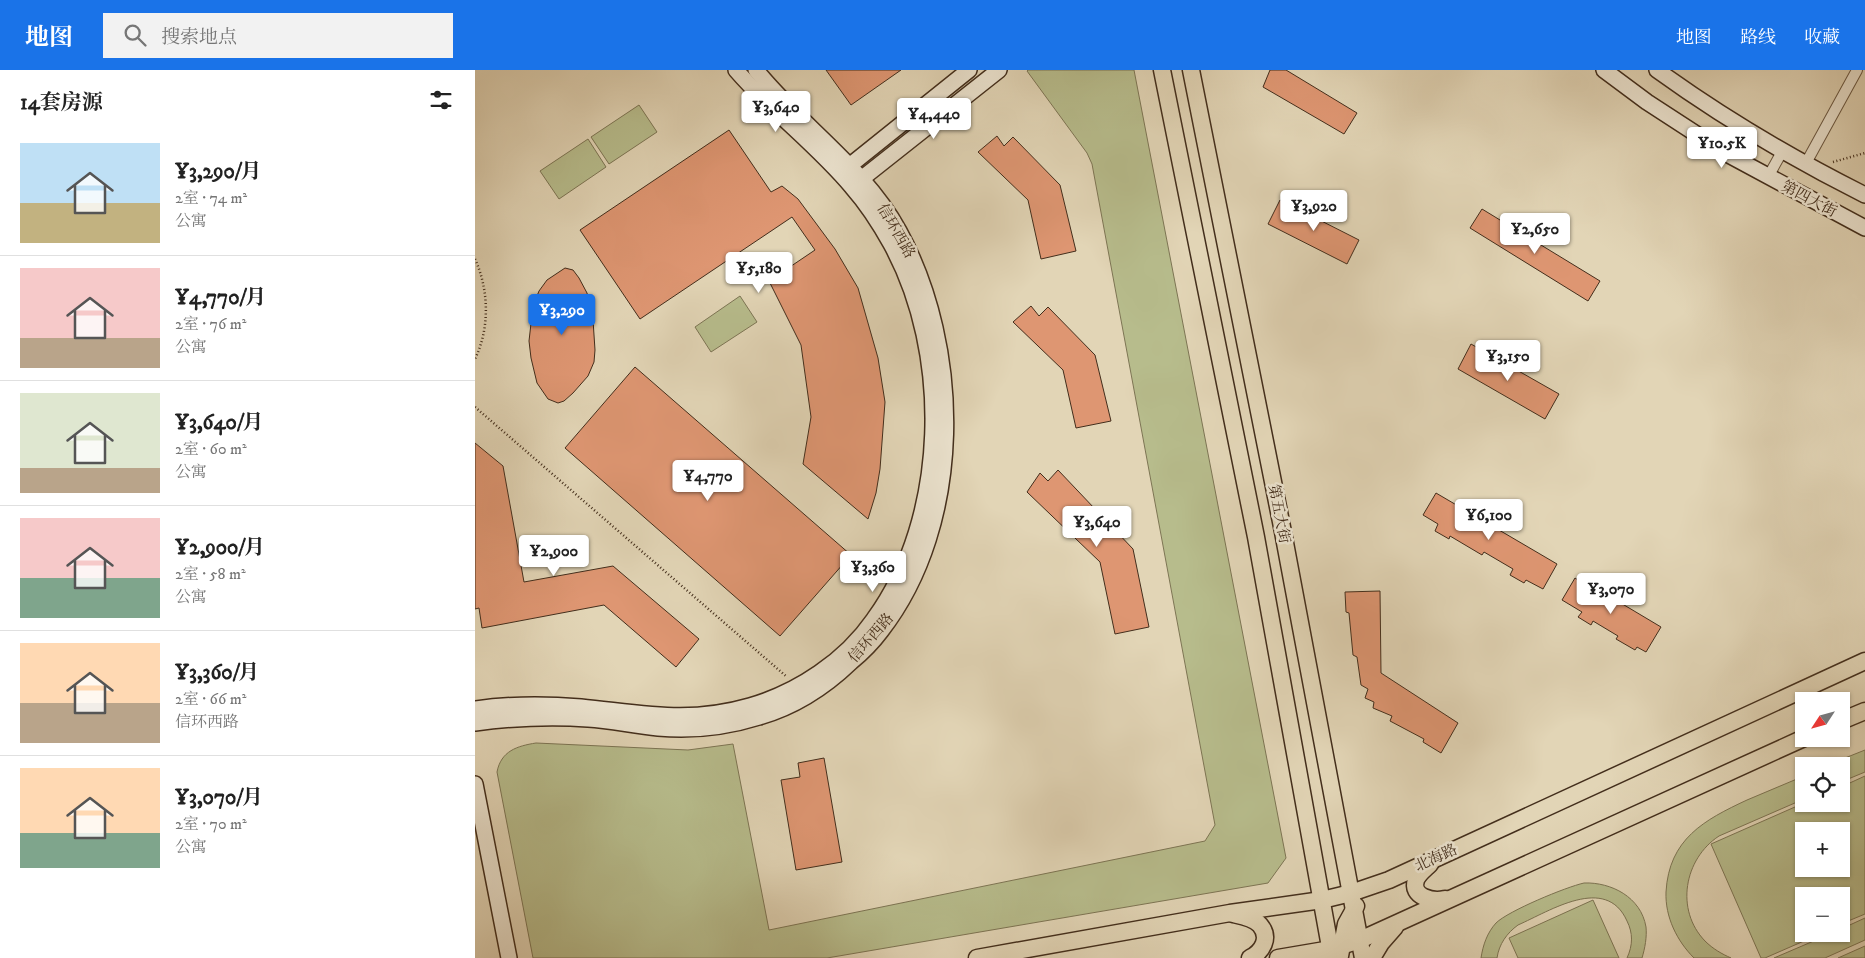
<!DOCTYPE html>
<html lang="zh">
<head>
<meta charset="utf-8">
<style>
  :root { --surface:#fff; --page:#f2f2f2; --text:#222; --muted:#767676; --line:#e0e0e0; --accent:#1a73e8 }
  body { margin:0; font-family:"IM FELL DW Pica","Noto Serif SC",serif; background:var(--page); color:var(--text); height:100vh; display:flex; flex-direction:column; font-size:19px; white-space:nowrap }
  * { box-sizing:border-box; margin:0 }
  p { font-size:16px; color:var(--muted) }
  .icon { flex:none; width:28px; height:28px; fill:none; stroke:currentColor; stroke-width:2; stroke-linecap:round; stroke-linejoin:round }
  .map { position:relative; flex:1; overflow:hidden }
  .details { display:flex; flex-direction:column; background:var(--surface); width:475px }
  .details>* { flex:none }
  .needle { width:32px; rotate:234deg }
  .controls { position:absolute; left:1320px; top:622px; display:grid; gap:10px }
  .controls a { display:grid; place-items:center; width:55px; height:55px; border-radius:0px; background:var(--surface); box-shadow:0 1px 4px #0004; font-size:25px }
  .price { position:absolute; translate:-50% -42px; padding:0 11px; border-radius:5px; background:#fff; color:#222; font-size:16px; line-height:32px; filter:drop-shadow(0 1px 2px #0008) }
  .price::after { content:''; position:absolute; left:50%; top:30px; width:15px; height:11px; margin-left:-8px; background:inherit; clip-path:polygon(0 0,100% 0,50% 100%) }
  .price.current { background:var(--accent); color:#fff }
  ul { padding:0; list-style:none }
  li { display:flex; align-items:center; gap:15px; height:125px; padding:0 20px }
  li+li { border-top:1px solid var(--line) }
  li span { display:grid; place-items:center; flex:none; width:140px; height:100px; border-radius:0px; color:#555 }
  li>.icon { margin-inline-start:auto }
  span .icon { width:60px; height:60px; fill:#fffc; stroke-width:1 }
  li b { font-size:21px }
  h2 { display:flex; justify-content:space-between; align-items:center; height:60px; padding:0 20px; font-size:21px }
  header { display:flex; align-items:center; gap:30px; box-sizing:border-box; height:70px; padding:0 25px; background:var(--accent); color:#fff }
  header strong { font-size:24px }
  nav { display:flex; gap:28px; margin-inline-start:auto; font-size:18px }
  .search { width:350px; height:45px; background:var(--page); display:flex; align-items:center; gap:12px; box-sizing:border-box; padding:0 18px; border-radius:0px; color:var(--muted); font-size:19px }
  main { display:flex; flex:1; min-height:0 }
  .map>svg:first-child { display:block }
  .green { fill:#b7bc8c; stroke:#7d7554; fill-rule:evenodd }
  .building { fill:#de9672; stroke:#432e1c }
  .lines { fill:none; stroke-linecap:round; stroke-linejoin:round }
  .street-casing { stroke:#6b5842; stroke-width:12 }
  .secondary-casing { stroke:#432e1c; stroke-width:18 }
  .primary-casing { stroke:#432e1c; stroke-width:19 }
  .path { stroke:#432e1c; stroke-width:2.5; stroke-dasharray:1 2.5; stroke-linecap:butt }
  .street { stroke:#ece4d0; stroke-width:10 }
  .secondary { stroke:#ece4d0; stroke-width:15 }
  .primary { stroke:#e2d5b6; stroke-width:16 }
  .labels { text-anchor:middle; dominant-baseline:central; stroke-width:5; stroke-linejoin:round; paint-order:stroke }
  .street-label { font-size:15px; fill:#432e1c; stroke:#ece4d0 }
</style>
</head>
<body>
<header>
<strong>地图</strong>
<div class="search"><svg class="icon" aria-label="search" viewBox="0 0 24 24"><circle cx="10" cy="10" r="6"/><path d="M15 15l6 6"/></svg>搜索地点</div>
<nav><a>地图</a><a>路线</a><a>收藏</a></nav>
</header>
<main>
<section class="details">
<h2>14套房源<svg class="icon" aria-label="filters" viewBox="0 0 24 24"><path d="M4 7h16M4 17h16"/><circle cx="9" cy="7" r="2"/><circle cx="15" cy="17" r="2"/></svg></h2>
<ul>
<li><span style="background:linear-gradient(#bfe0f5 60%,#c2b280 0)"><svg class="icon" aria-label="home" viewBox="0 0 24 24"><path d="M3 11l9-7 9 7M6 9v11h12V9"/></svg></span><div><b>¥3,290/月</b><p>2室 · 74 m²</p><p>公寓</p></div></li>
<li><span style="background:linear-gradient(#f6c9c9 70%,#b9a48a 0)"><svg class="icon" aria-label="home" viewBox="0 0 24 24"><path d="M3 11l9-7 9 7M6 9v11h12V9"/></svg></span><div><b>¥4,770/月</b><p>2室 · 76 m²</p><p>公寓</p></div></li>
<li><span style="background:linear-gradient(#dfe7d0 75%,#b9a48a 0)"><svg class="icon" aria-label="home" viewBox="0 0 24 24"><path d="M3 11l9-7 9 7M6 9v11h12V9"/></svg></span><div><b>¥3,640/月</b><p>2室 · 60 m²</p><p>公寓</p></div></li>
<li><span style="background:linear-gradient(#f6c9c9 60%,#7fa58c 0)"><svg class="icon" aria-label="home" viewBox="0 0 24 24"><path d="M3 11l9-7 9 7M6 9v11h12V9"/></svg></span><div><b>¥2,900/月</b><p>2室 · 58 m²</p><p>公寓</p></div></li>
<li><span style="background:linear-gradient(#ffd9b3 60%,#b9a48a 0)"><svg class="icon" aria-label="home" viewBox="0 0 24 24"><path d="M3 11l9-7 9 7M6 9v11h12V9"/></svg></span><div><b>¥3,360/月</b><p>2室 · 66 m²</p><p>信环西路</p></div></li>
<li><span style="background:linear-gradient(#ffd9b3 65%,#7fa58c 0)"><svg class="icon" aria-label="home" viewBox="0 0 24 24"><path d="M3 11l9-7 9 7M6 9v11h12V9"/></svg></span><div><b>¥3,070/月</b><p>2室 · 70 m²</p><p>公寓</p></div></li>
</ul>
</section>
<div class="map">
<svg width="1390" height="888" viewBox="0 0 1390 888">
  <rect width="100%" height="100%" fill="#e2d5b6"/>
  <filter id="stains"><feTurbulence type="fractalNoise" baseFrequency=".004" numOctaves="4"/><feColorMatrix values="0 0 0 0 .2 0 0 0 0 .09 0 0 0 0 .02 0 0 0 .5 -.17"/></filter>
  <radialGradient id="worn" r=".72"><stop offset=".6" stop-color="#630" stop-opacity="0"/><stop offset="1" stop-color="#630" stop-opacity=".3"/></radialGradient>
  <!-- green -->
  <g class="green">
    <path d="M 553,0 L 659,0 L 811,788 L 793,813 L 352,888 L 58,888 L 22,702 C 26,681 42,676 61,673 L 213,680 L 258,674 L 294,860 L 730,771 L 740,755 L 617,94 L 612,83 L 552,1 Z"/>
    <polygon points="164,35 182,62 134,94 116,67"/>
    <polygon points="113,69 131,97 84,129 65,101"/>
    <polygon points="265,226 282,252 236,282 220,257"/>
    <polygon points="1390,680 1390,702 1366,712 1366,696 1350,696"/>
    <path d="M 1329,706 L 1329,729 L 1244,766 C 1209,789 1200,840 1230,871 C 1238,879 1247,884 1256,888 L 1219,888 C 1202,871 1190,847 1191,822 C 1194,769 1229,750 1272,730 C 1291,722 1310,714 1329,706 Z"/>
    <path d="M 1390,706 L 1390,844 L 1366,854 L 1366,826 L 1329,826 L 1329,864 L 1345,864 L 1290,888 L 1286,888 L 1236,774 L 1329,733 L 1366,734 L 1366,717 ZM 1329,761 L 1366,761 L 1366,799 L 1329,799 Z"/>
    <path d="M 1109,813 C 1136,812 1166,827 1171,857 C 1172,867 1170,878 1167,888 L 1152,888 C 1158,875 1158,863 1152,851 C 1131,804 1075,841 1043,855 C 1032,863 1024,874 1022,888 L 1006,888 C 1008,875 1012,863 1021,853 C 1033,841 1091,817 1109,813 Z"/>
    <polygon points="1118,830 1144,888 1043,888 1034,868"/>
    <polygon points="1390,848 1390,870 1350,888 1299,888 1355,864 1366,864 1366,859"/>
    <polygon points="1390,876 1390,888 1363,888"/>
  </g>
  <!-- building -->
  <g class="building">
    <polygon points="351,0 426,0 376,35"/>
    <polygon points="795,0 811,0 882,43 869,64 788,17"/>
    <polygon points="254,60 296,122 307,116 323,129 360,179 383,218 403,288 410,332 405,399 401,423 393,449 328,394 336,347 326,275 294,211 340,180 317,147 165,249 105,160"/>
    <polygon points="522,66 529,76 538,67 585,115 601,181 566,189 553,130 503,82"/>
    <polygon points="805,130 884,170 872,194 793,154"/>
    <polygon points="1007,139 1125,211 1113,231 995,158"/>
    <polygon points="90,198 98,200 104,208 112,223 118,250 120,280 119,292 113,306 98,323 89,331 83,333 73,329 62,313 56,288 54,271 58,236 64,221 72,210"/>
    <polygon points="556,236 564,246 573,237 620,285 636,351 601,358 588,300 538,252"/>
    <polygon points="996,274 1084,324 1070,349 983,299"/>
    <polygon points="160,297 376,485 305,566 90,378"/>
    <polygon points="0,373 28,396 49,512 138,496 224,569 201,597 129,535 7,558 4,538 0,539"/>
    <polygon points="583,400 658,479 674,557 640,564 625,492 552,422 565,403 573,411"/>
    <polygon points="961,423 1082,494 1068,519 1051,510 1049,513 1035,505 1038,499 1009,482 1007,485 975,466 974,469 960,461 963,454 948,445"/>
    <polygon points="1100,508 1112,516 1115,511 1131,521 1129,523 1186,557 1171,582 1162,577 1160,580 1141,569 1143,566 1118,551 1116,555 1103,547 1107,542 1087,530"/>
    <polygon points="905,521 906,603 983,653 966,683 948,672 949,669 915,651 917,646 898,638 899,632 890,628 893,619 886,615 882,587 878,585 874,543 871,542 870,522"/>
    <polygon points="349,688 367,792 321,800 306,710 325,707 323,693"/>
  </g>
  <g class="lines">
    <!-- street casing -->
    <g class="street-casing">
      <g id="street">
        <polyline points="1331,93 1382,0"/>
        <polyline points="1293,107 1308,80"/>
      </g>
    </g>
    <!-- secondary casing -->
    <g class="secondary-casing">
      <g id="secondary">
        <polyline points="1129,0 1172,32 1252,84 1390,158"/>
        <path d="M 1182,0 C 1247,47 1318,89 1390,125"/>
        <polyline points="368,101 494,0"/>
        <polyline points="380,114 524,0"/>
        <path d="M 0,639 C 35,634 71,634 106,637 C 167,643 213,654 275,636 C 323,622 370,591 399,549 C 473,447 476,283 416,174 C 405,154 392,134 377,117 C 342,75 297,42 261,0"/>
        <path d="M 0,653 C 38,648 75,646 113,649 C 136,650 159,656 183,658 C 216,661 252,657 284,647 C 319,637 350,617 376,592 C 387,583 397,573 406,561 C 490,453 488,278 424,161 C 389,97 326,56 281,0"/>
        <polyline points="0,714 34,888"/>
      </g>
    </g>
    <!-- primary casing -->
    <g class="primary-casing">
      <g id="primary">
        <polyline points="687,0 781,467 857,888"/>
        <polyline points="716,0 808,462 888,888"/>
        <polyline points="1366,651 1390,641"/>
        <path d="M 955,794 C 950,799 943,804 941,810 C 935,827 958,832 970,829"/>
        <path d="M 758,844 C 767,846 779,848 785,855 C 796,868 787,882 775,888"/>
        <polyline points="865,886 871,854 881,836"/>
        <polyline points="502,888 755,843 847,830 876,823 914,810 1390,591"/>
        <polyline points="803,888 856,879 885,870 1329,668"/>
        <polyline points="897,888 906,873 920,857"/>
      </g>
    </g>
    <!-- path -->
    <g class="path">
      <polyline points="1358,92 1390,83"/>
      <path d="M 0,189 C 14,220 15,258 0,289"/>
      <polyline points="0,337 312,607"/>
    </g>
    <!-- street -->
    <use href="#street" class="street"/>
    <!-- secondary -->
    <use href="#secondary" class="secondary"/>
    <!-- primary -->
    <use href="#primary" class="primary"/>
  </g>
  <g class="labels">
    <!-- street labels -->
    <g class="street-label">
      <text transform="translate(1334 129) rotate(28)">第四大街</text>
      <text transform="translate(421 161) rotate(60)">信环西路</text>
      <text transform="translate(804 444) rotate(79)">第五大街</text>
      <text transform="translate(396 568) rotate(-49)">信环西路</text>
      <text transform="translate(961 788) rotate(-25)">北海路</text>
    </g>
  </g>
  <rect width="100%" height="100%" filter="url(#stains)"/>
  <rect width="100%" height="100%" fill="url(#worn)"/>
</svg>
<div class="controls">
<a><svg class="needle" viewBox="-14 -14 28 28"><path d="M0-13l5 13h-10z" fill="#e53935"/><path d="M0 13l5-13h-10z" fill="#767676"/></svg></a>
<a><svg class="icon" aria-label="locate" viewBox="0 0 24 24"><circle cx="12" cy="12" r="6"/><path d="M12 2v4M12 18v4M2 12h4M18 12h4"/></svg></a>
<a>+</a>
<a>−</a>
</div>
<b class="price" style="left:301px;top:63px">¥3,640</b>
<b class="price" style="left:459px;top:70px">¥4,440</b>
<b class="price" style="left:1247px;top:99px">¥10.5K</b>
<b class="price" style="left:839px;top:162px">¥3,920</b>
<b class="price" style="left:1060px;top:185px">¥2,650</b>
<b class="price" style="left:284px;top:224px">¥5,180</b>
<b class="price current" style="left:87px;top:266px">¥3,290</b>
<b class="price" style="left:1033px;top:312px">¥3,150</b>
<b class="price" style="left:233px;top:432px">¥4,770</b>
<b class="price" style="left:1014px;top:471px">¥6,100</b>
<b class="price" style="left:622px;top:478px">¥3,640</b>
<b class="price" style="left:79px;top:507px">¥2,900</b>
<b class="price" style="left:398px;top:523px">¥3,360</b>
<b class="price" style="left:1136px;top:545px">¥3,070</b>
</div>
</main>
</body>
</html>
